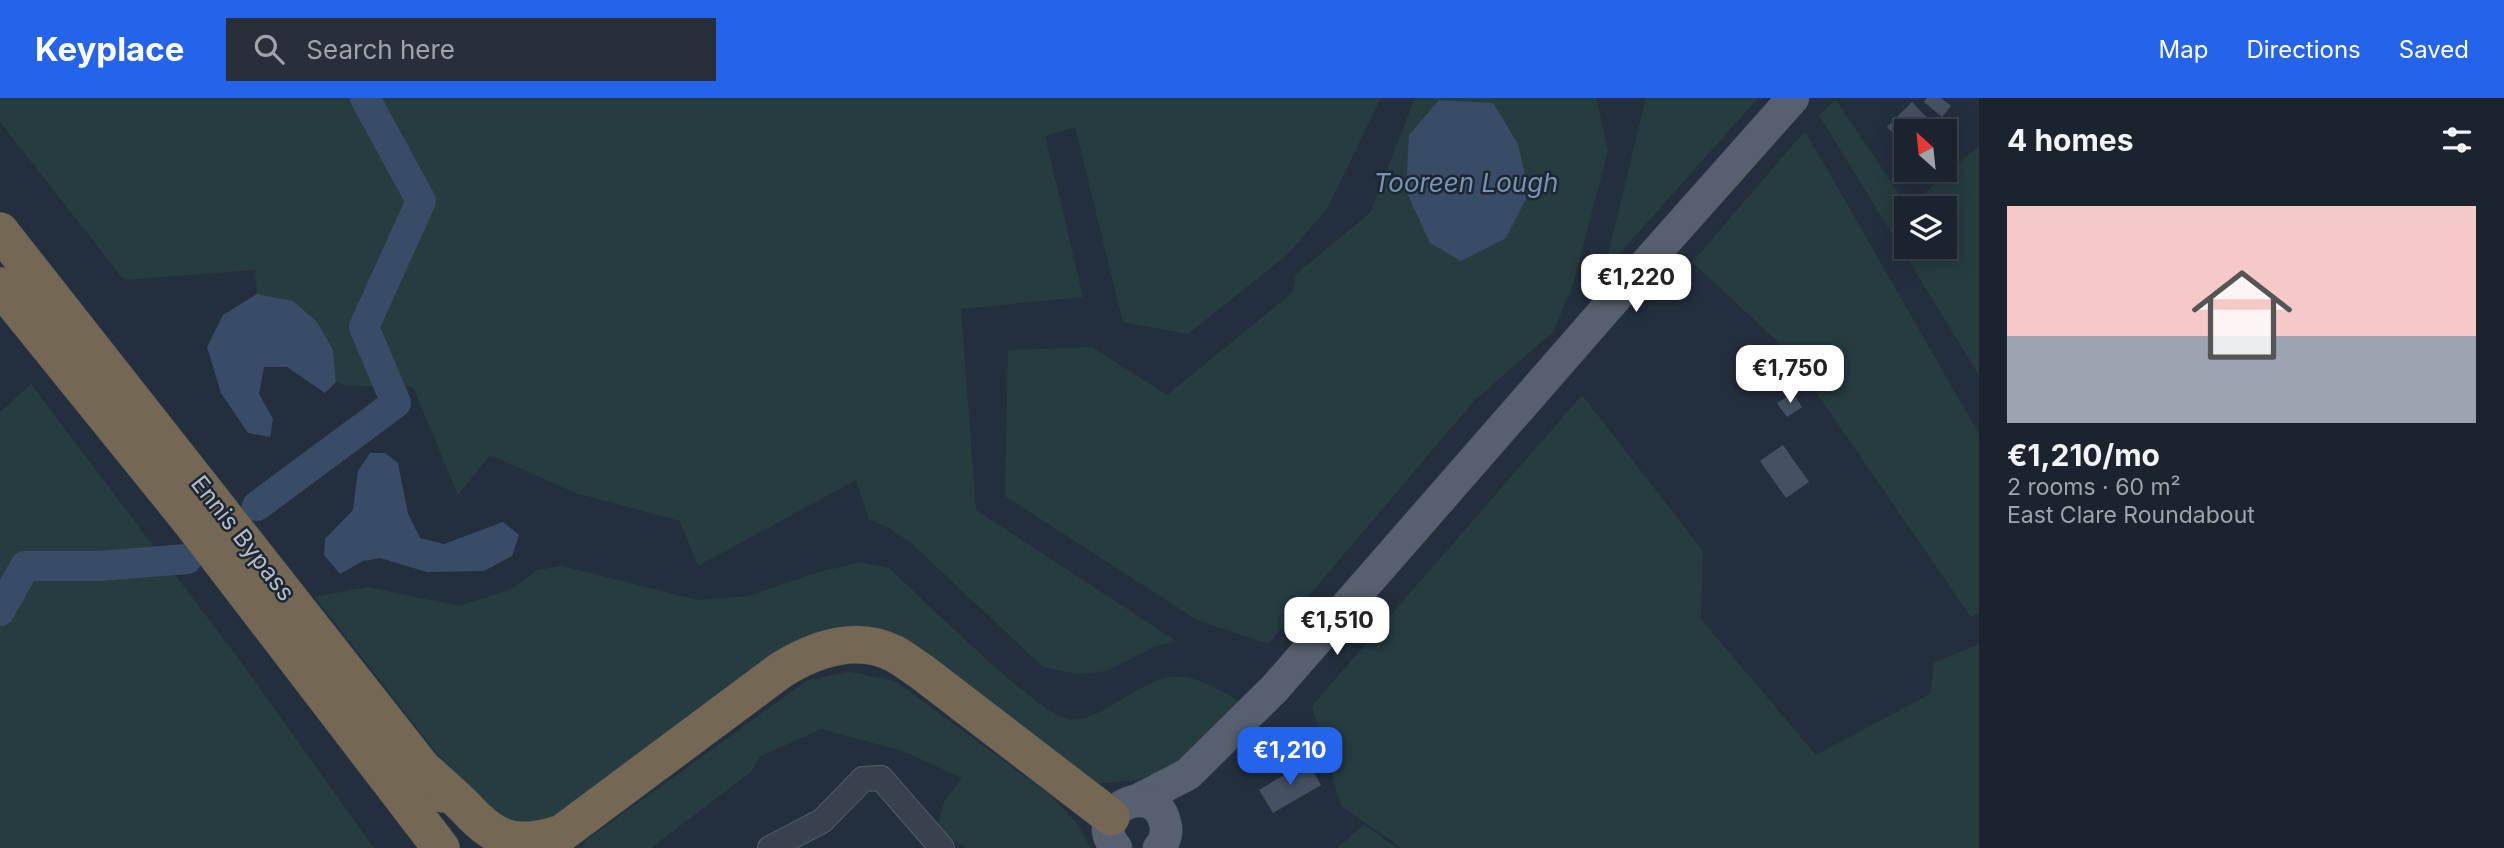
<!DOCTYPE html>
<html lang="en">
<head>
<meta charset="utf-8">
<style>
  :root { --surface:#1b232e; --page:#282f3a; --text:#f1f3f6; --muted:#a0a4aa; --line:#39404a; --accent:#2563eb }
  body { margin:0; font-family:Inter,sans-serif; background:var(--page); color:var(--text); height:100vh; display:flex; flex-direction:column; font-size:26px; white-space:nowrap }
  * { box-sizing:border-box; margin:0 }
  p { font-size:23px; color:var(--muted) }
  .icon { flex:none; width:38px; height:38px; fill:none; stroke:currentColor; stroke-width:2; stroke-linecap:round; stroke-linejoin:round }
  .map { position:relative; flex:1; overflow:hidden }
  .side { display:flex; flex-direction:column; background:var(--surface); width:525px }
  .side>* { flex:none }
  .needle { width:46px; rotate:333deg }
  .buttons { position:absolute; left:1894px; top:21px; display:grid; gap:14px }
  .buttons a { display:grid; place-items:center; width:63px; height:63px; border-radius:0px; background:var(--surface); box-shadow:0 4px 18px #0003,0 0 0 2px var(--line); font-size:35px }
  .price { position:absolute; translate:-50% -60px; padding:0 16px; border-radius:14px; background:#fff; color:#222; font-size:23px; line-height:46px; filter:drop-shadow(0 2px 4px #0008) }
  .price::after { content:''; position:absolute; left:50%; top:42px; width:21px; height:16px; margin-left:-10px; background:inherit; clip-path:polygon(0 0,100% 0,50% 100%) }
  .price.selected { background:var(--accent); color:#fff }
  ul { padding:0; list-style:none }
  li { display:grid; align-content:center; gap:14px; height:371px; padding:0 28px }
  li+li { border-top:2px solid var(--line) }
  li span { display:grid; place-items:center; height:217px; border-radius:0px; color:#555 }
  li>.icon { margin-inline-start:auto }
  span .icon { width:126px; height:126px; fill:#fffc; stroke-width:1 }
  li b { font-size:30px }
  h2 { display:flex; justify-content:space-between; align-items:center; height:84px; padding:0 28px; font-size:30px }
  header { display:flex; align-items:center; gap:42px; box-sizing:border-box; height:98px; padding:0 35px; background:var(--accent); color:#fff }
  header strong { font-size:33px }
  nav { display:flex; gap:38px; margin-inline-start:auto; font-size:24px }
  .search { width:490px; height:63px; background:var(--page); display:flex; align-items:center; gap:18px; box-sizing:border-box; padding:0 24px; border-radius:0px; color:var(--muted); font-size:26px }
  main { display:flex; flex:1; min-height:0 }
  .map>svg:first-child { display:block }
  .green { fill:#263c3f; fill-rule:evenodd }
  .water { fill:#394c67 }
  .lines { fill:none; stroke-linecap:round; stroke-linejoin:round }
  .river { stroke:#394c67; stroke-width:30 }
  .building { fill:#455162 }
  .minor-casing { stroke:#565f6c; stroke-width:26 }
  .major-casing { stroke:#414a57; stroke-width:33 }
  .highway-casing { stroke:#434c59; stroke-width:38 }
  .minor { stroke:#38414e; stroke-width:24 }
  .major { stroke:#56606e; stroke-width:32 }
  .highway { stroke:#746855; stroke-width:37 }
  .labels { text-anchor:middle; dominant-baseline:central; stroke-width:5; stroke-linejoin:round; paint-order:stroke }
  .street-label { font-size:24px; fill:#b4bcc9; stroke:#1d2633 }
  .water-label { font-size:26px; font-style:italic; fill:#7c92b1; stroke:#1d2633 }
</style>
</head>
<body>
<header>
<strong>Keyplace</strong>
<div class="search"><svg class="icon" aria-label="search" viewBox="0 0 24 24"><circle cx="10" cy="10" r="6"/><path d="M15 15l6 6"/></svg>Search here</div>
<nav><a>Map</a><a>Directions</a><a>Saved</a></nav>
</header>
<main>
<div class="map">
<svg width="1979" height="750" viewBox="0 0 1979 750">
  <rect width="100%" height="100%" fill="#242f3e"/>
  <!-- green -->
  <g class="green">
    <polygon points="0,0 1381,0 1327,111 1287,157 1188,236 1123,224 1075,29 1045,38 1083,199 961,211 976,412 1176,543 1154,549 1107,573 1077,576 1043,569 910,444 889,430 869,421 856,382 698,468 680,423 576,395 490,357 458,397 413,289 347,288 336,284 333,252 293,203 257,196 255,172 124,182 0,24"/>
    <polygon points="1415,0 1596,0 1608,52 1573,187 1553,234 1474,303 1268,546 1197,522 1005,398 1008,252 1092,249 1167,297 1292,195 1296,176 1370,115"/>
    <polygon points="1646,0 1758,0 1604,173"/>
    <path d="M 1836,2 L 1908,109 L 1979,48 L 1979,277 L 1819,17 ZM 1906,110 L 1944,110 L 1944,149 L 1906,149 Z"/>
    <polygon points="1805,33 1979,336 1979,515 1971,519 1787,252 1692,164"/>
    <polygon points="31,286 244,568 374,750 0,750 0,314"/>
    <polygon points="1582,297 1703,453 1701,521 1816,657 1930,596 1934,565 1979,546 1979,750 1402,750 1341,708 1312,608"/>
    <path d="M 860,464 L 889,470 C 918,496 1039,617 1067,621 C 1081,624 1095,616 1107,610 C 1170,573 1176,565 1242,605 L 1179,665 L 1137,682 L 1098,686 L 852,533 L 555,728 L 488,721 L 315,499 L 367,489 L 459,508 L 509,492 L 538,472 L 562,468 L 697,502 L 749,498 L 812,476 Z"/>
    <polygon points="850,574 895,583 1050,697 1076,724 1091,750 966,750 937,731 944,704 962,680 905,654 822,631 760,658 751,674 651,750 582,750 585,743 808,582"/>
    <polygon points="1364,727 1397,750 1337,750"/>
  </g>
  <!-- water -->
  <g class="water">
    <polygon points="1439,2 1493,5 1518,46 1529,95 1506,140 1461,163 1430,145 1406,93 1409,37"/>
    <polygon points="257,196 293,203 317,224 333,252 336,284 325,295 287,269 264,269 259,296 273,321 270,339 248,335 221,295 207,249 223,217"/>
    <polygon points="370,355 385,355 398,365 408,416 420,440 444,446 503,424 519,437 512,458 484,473 427,474 380,460 363,463 340,476 324,457 325,441 353,412 358,373"/>
  </g>
  <g class="lines">
    <!-- river -->
    <g class="river">
      <polyline points="257,408 396,305 364,229 421,103 365,0"/>
      <polyline points="0,513 25,468 99,468 187,461"/>
    </g>
  </g>
  <!-- building -->
  <g class="building">
    <polygon points="1927,0 1941,0 1951,8 1942,19 1924,4"/>
    <polygon points="1912,4 1935,28 1930,33 1906,33 1906,48 1887,29"/>
    <polygon points="1793,295 1802,309 1787,319 1777,305"/>
    <polygon points="1783,347 1809,384 1786,400 1760,363"/>
    <polygon points="1307,663 1321,687 1273,715 1259,692"/>
  </g>
  <g class="lines">
    <!-- minor casing -->
    <g class="minor-casing">
      <polyline id="minor" points="770,750 822,723 863,681 881,680 942,750"/>
    </g>
    <!-- major casing -->
    <g class="major-casing">
      <g id="major">
        <polyline points="1138,702 1188,676 1275,590 1626,188 1793,0"/>
        <path d="M 1116,750 C 1085,712 1155,680 1165,725 C 1168,734 1165,743 1159,750"/>
      </g>
    </g>
    <!-- highway casing -->
    <g class="highway-casing">
      <g id="highway">
        <polyline points="0,133 443,696"/>
        <polyline points="0,188 191,424 441,750"/>
        <path d="M 428,675 C 440,686 453,697 465,709 C 496,743 516,750 562,735 L 781,572 C 815,551 856,536 895,556 C 904,561 913,568 922,574 L 1111,719"/>
      </g>
    </g>
    <!-- minor -->
    <use href="#minor" class="minor"/>
    <!-- major -->
    <use href="#major" class="major"/>
    <!-- highway -->
    <use href="#highway" class="highway"/>
  </g>
  <g class="labels">
    <!-- street labels -->
    <g class="street-label">
      <text transform="translate(243 440) rotate(52)">Ennis Bypass</text>
    </g>
    <!-- water labels -->
    <g class="water-label">
      <text x="1466" y="84">Tooreen Lough</text>
    </g>
  </g>
</svg>
<div class="buttons">
<a><svg class="needle" viewBox="-14 -14 28 28"><path d="M0-13l5 13h-10z" fill="#e53935"/><path d="M0 13l5-13h-10z" fill="#a0a4aa"/></svg></a>
<a><svg class="icon" aria-label="layers" viewBox="0 0 24 24"><path d="M12 4l9 5-9 5-9-5zM3 14l9 5 9-5"/></svg></a>
</div>
<b class="price" style="left:1636px;top:216px">€1,220</b>
<b class="price" style="left:1790px;top:307px">€1,750</b>
<b class="price" style="left:1337px;top:559px">€1,510</b>
<b class="price selected" style="left:1290px;top:689px">€1,210</b>
</div>
<section class="side">
<h2>4 homes<svg class="icon" aria-label="filters" viewBox="0 0 24 24"><path d="M4 7h16M4 17h16"/><circle cx="9" cy="7" r="2"/><circle cx="15" cy="17" r="2"/></svg></h2>
<ul>
<li><span style="background:linear-gradient(#f6c9c9 60%,#9aa5b1 0)"><svg class="icon" aria-label="home" viewBox="0 0 24 24"><path d="M3 11l9-7 9 7M6 9v11h12V9"/></svg></span><div><b>€1,210/mo</b><p>2 rooms · 60 m²</p><p>East Clare Roundabout</p></div></li>
</ul>
</section>
</main>
</body>
</html>
